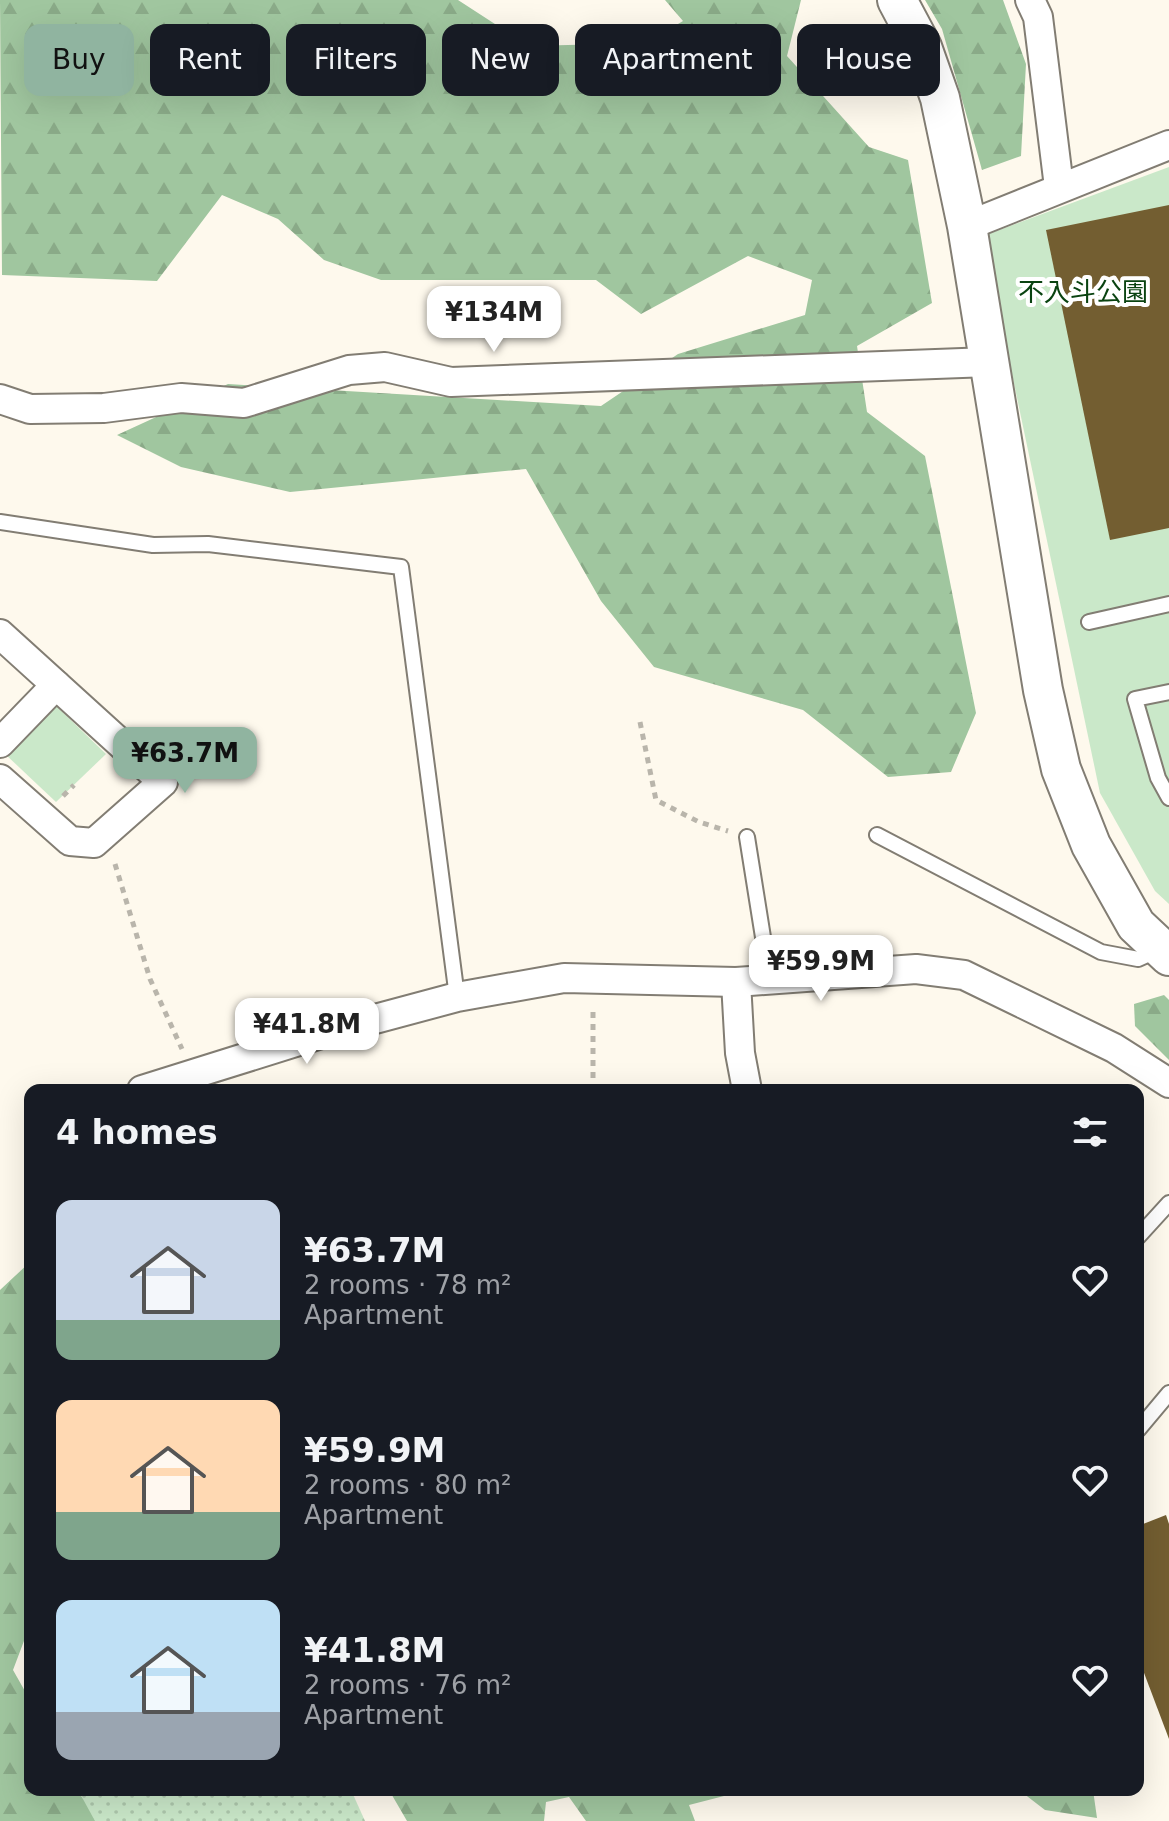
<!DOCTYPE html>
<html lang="en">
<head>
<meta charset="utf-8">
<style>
  :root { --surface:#171b24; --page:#20242c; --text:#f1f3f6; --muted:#9ea1a6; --accent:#90b4a0 }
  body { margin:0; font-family:"DejaVu Sans","Noto Sans JP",sans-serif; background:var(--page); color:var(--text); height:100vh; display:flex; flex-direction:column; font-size:30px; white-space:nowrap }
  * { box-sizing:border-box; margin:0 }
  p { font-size:26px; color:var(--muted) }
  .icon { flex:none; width:44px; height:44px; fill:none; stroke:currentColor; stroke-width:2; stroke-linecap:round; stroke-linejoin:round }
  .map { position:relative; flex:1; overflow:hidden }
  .panel { position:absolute; left:24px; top:1084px; width:1120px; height:712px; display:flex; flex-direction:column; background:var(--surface); border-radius:16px; box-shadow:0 8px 32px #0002 }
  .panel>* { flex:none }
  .hud { position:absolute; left:24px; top:24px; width:1122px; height:72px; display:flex; gap:16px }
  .price { position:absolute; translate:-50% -68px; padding:0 18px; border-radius:16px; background:#fff; color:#222; font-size:26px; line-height:52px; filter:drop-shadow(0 2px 4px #0008) }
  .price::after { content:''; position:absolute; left:50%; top:48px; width:24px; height:18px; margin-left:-12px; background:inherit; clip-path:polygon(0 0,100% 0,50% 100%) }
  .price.active { background:var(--accent); color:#111 }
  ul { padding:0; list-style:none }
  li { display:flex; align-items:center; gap:24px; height:200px; padding:0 32px }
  li span { display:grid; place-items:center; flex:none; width:224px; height:160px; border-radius:16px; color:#555 }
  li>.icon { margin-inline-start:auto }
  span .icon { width:96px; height:96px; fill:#fffc; stroke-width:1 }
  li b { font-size:34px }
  h2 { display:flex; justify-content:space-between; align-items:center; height:96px; padding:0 32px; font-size:34px }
  .chip { padding:0 28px; border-radius:16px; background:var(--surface); box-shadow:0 8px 32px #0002; font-size:28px; line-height:72px }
  .chip.active { background:var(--accent); color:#111 }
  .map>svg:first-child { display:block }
  .grass { fill:url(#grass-dots) }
  .forest { fill:url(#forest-firs) }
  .park { fill:#cae8c9 }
  .building { fill:#735e31 }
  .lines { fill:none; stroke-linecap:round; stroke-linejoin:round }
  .lane-casing { stroke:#827d73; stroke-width:18 }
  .street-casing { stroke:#827d73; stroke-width:32 }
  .secondary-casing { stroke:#827d73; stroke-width:42 }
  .path { stroke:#b9b5ab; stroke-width:5; stroke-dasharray:6 6; stroke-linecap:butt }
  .lane { stroke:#fff; stroke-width:14 }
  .street { stroke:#fff; stroke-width:28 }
  .secondary { stroke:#fff; stroke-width:38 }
  .labels { text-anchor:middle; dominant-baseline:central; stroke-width:8; stroke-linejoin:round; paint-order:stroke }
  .park-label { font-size:26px; fill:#0a4311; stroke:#fff }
</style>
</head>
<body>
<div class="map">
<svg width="1169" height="1821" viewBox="0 0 1169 1821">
  <defs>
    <pattern id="grass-dots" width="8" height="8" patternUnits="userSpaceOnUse" patternTransform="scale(2)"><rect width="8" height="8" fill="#cae8c9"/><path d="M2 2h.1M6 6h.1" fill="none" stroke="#adc7ac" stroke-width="1.8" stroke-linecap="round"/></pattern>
    <pattern id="forest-firs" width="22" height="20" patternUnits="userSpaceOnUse" patternTransform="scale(2)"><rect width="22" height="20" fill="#a0c69f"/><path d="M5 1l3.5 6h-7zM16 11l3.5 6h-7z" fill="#8aaa88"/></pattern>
  </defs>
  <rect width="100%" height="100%" fill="#fef9ed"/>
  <!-- grass -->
  <polygon class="grass" points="80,1790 351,1790 365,1821 89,1821"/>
  <!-- forest -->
  <g class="forest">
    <polygon points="0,0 458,0 529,46 646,43 683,21 665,0 801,0 787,56 869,147 908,160 932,303 857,346 867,412 925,456 976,713 951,772 888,777 803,710 654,667 601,601 526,469 290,492 181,467 117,435 228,384 601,406 678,354 805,315 812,280 748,256 641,314 596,280 381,280 324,260 278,219 222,195 157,281 2,275"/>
    <polygon points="925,0 1003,0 1026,64 1021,156 982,170 942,29"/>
    <polygon points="1164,995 1169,1000 1169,1060 1135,1026 1134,1004"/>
    <polygon points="30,1262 30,1625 13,1670 30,1700 30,1790 78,1790 95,1821 0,1821 0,1290"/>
    <polygon points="389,1790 727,1790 724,1796 689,1805 695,1821 586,1821 569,1797 546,1802 544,1821 407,1821"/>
    <polygon points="1019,1790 1093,1790 1097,1818 1045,1810"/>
  </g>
  <!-- park -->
  <g class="park">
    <polygon points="1169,167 1169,904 1155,891 1100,793 983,236"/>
    <polygon points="53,703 106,754 56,802 4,753"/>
  </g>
  <!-- building -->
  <g class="building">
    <polygon points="1169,205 1169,528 1110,540 1046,230"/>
    <polygon points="1166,1515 1169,1524 1169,1739 1138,1657 1138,1526"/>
  </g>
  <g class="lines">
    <!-- lane casing -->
    <g class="lane-casing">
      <g id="lane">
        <polyline points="0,522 153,545 208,544 401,567 457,997"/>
        <polyline points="1089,622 1169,604"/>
        <polyline points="1169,692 1135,699 1158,778 1169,798"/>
        <polyline points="877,835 1101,952 1138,959 1158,950"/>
        <polyline points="747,837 770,981"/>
        <polyline points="1138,1237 1169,1203"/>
        <polyline points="1138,1430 1169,1393"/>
      </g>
    </g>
    <!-- street casing -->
    <g class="street-casing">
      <g id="street">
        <polyline points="1030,0 1038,17 1059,187"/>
        <polyline points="967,226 1169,145"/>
        <polyline points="0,399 30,409 104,408 181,398 244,403 349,370 385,367 451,382 989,362"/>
        <polyline points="0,634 163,782 94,843 70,841 0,779"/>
        <polyline points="0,743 56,685"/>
        <polyline points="736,982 740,1053 747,1090"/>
        <polyline points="142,1090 334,1030 457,997 564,978 736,982 916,969 964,975 1114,1048 1169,1083"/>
      </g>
    </g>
    <!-- secondary casing -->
    <g class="secondary-casing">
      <polyline id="secondary" points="897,0 922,47 940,98 967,226 1043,690 1061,769 1091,845 1136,925 1169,956"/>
    </g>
    <!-- path -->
    <g class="path">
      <polyline points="640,722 656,800 699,822 728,831"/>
      <polyline points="63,796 74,785"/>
      <polyline points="115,864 150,979 182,1049"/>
      <polyline points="593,1090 593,1008"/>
    </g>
    <!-- lane -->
    <use href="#lane" class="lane"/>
    <!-- street -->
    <use href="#street" class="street"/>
    <!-- secondary -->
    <use href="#secondary" class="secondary"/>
  </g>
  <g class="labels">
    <!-- park labels -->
    <g class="park-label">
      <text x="1083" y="292">不入斗公園</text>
    </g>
  </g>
</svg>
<b class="price" style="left:494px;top:354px">¥134M</b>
<b class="price active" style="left:185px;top:795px">¥63.7M</b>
<b class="price" style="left:821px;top:1003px">¥59.9M</b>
<b class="price" style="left:307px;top:1066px">¥41.8M</b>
<div class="hud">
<a class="chip active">Buy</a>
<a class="chip">Rent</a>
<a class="chip">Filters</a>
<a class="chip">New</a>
<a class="chip">Apartment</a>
<a class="chip">House</a>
</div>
<section class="panel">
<h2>4 homes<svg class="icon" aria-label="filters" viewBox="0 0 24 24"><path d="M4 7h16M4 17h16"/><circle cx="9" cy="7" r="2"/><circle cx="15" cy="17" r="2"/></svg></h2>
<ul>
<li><span style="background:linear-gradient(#c9d6e8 75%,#7fa58c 0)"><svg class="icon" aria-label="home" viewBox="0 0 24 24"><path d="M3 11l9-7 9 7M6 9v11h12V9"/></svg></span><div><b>¥63.7M</b><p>2 rooms · 78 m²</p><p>Apartment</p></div><svg class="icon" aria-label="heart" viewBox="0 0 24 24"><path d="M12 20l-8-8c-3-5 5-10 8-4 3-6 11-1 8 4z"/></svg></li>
<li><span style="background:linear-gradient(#ffd9b3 70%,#7fa58c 0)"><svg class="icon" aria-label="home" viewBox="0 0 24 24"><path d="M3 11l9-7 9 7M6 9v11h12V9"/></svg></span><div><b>¥59.9M</b><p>2 rooms · 80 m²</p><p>Apartment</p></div><svg class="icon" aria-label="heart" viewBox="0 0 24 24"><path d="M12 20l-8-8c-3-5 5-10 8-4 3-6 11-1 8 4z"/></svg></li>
<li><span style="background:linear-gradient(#bfe0f5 70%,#9aa5b1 0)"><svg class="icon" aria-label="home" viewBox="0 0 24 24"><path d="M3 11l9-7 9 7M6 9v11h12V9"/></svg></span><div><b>¥41.8M</b><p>2 rooms · 76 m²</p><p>Apartment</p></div><svg class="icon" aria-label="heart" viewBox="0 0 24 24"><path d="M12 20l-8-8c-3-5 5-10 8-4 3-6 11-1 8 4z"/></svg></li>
</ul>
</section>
</div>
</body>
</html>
